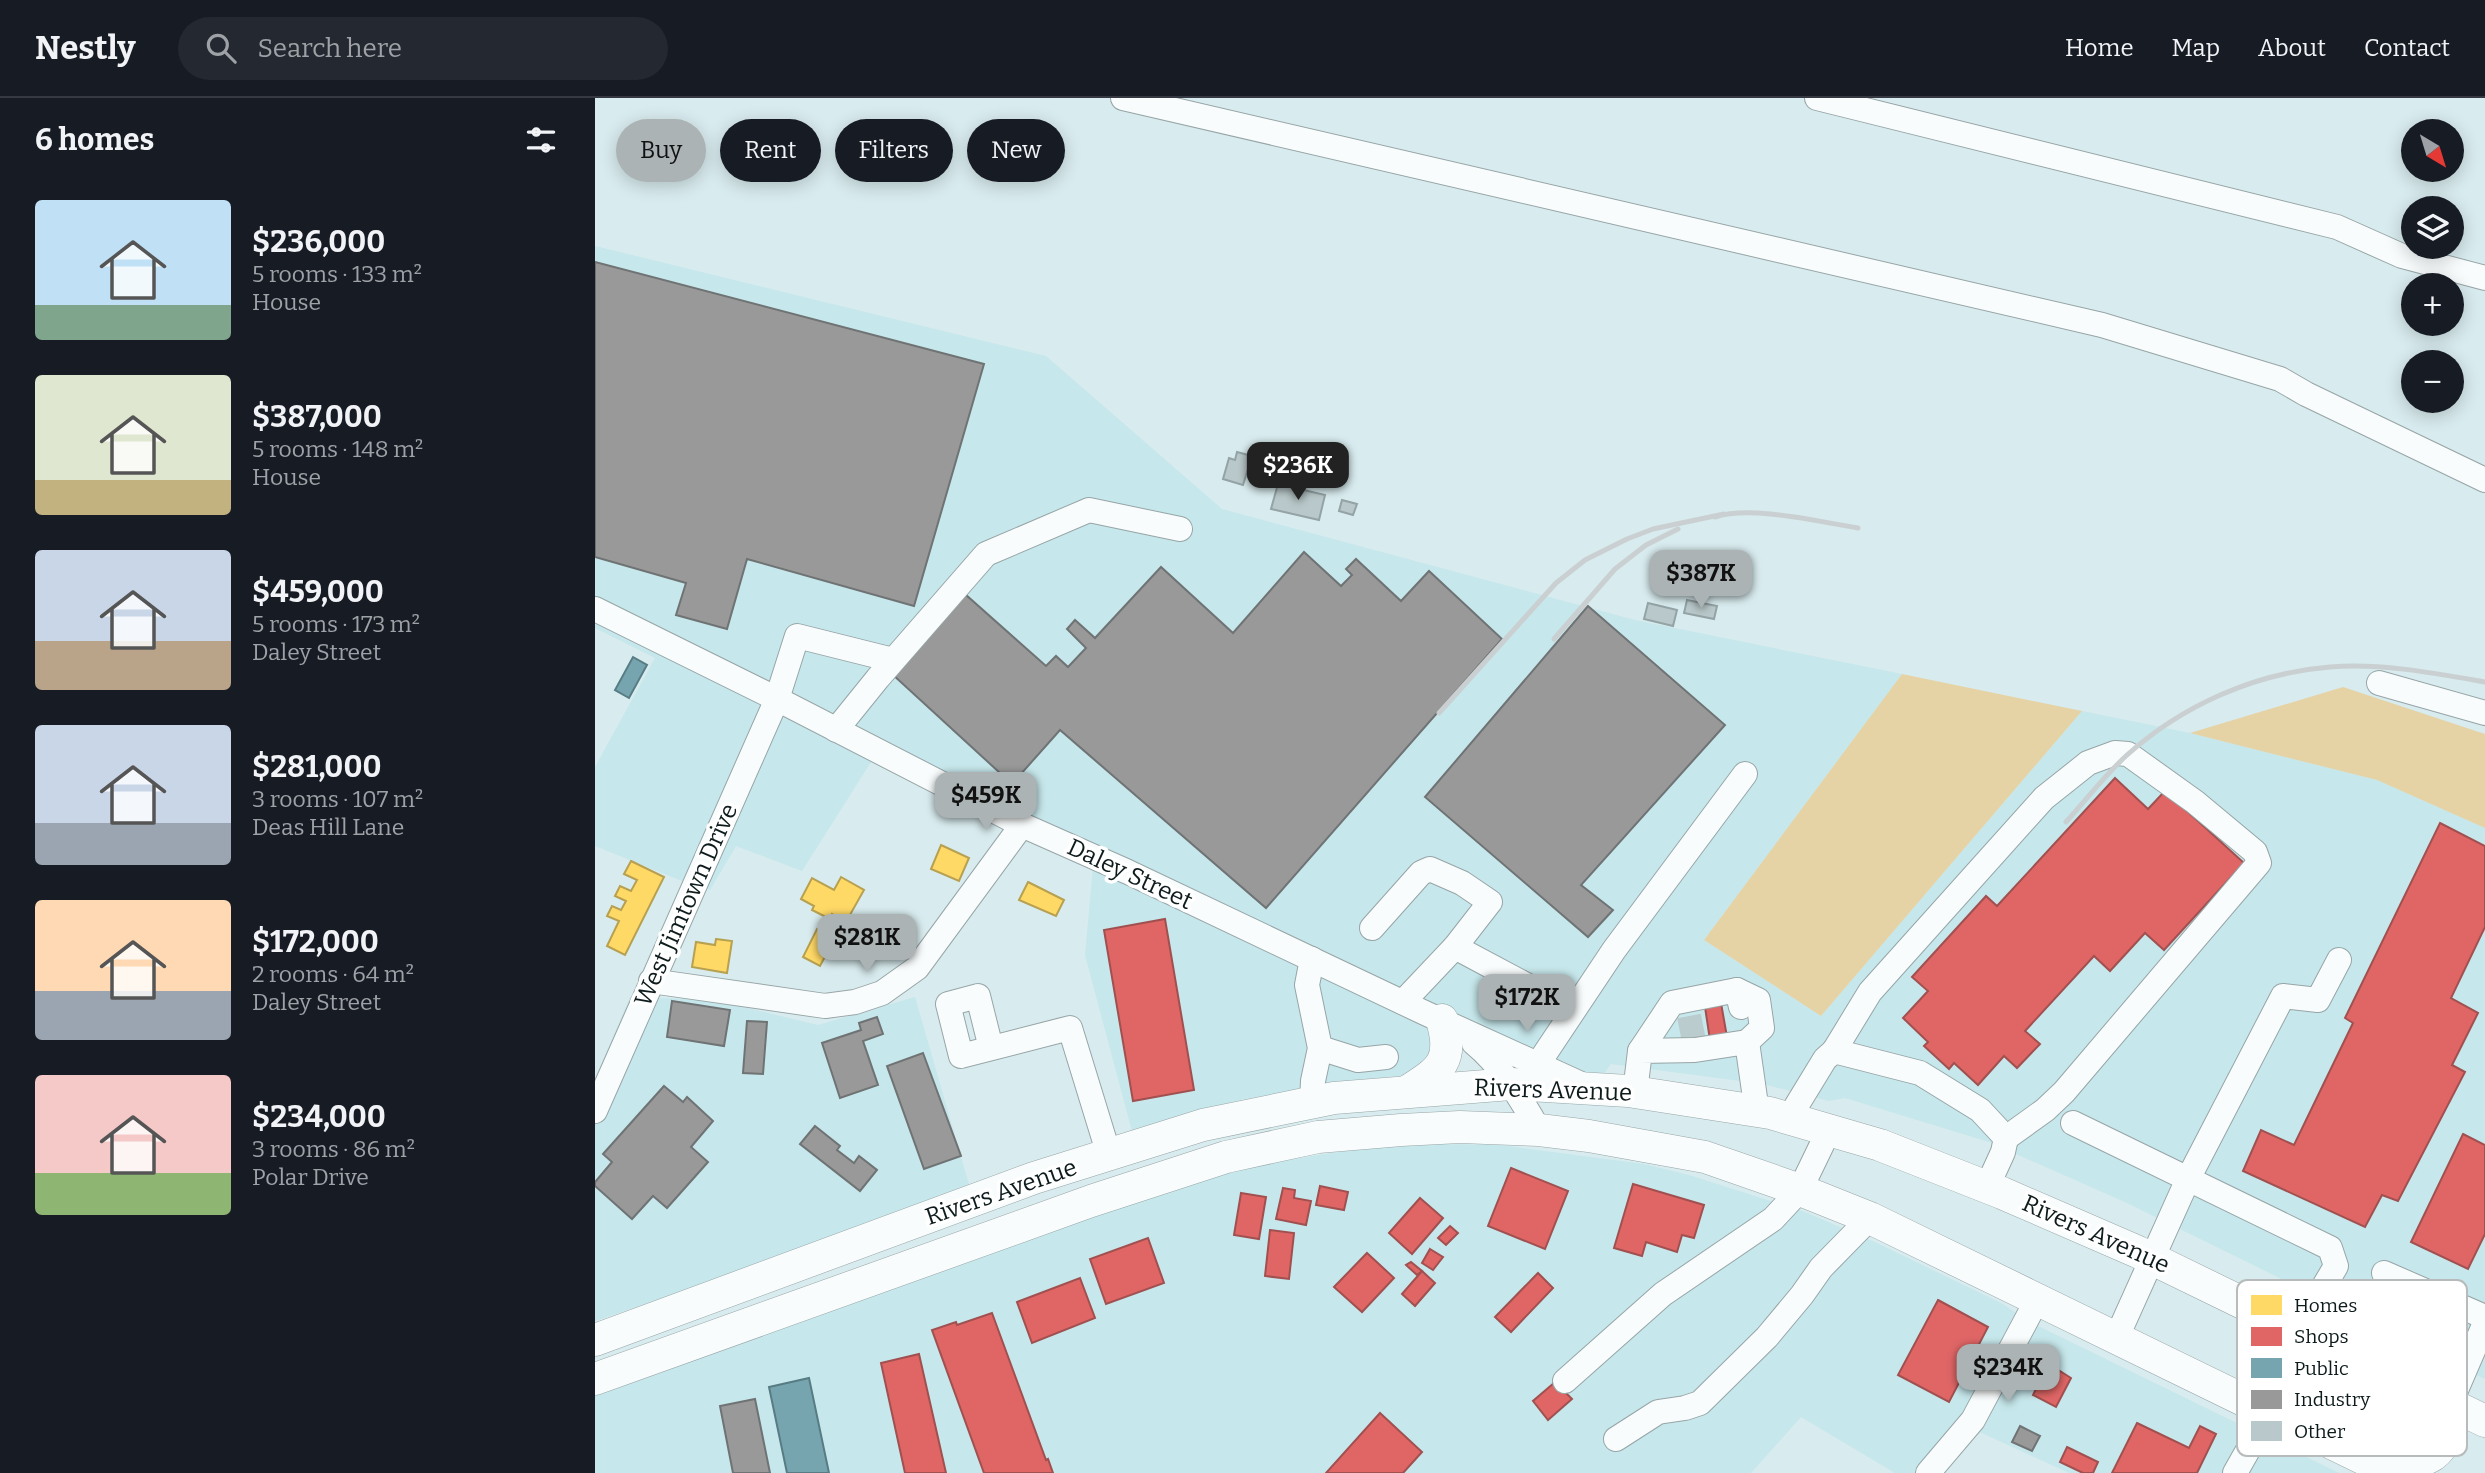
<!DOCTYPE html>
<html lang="en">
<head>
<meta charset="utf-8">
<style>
  :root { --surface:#171b24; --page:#242831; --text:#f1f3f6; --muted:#9ea1a6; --line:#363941; --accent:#abb3b5 }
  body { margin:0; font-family:Bitter,serif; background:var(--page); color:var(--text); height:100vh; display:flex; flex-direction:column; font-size:26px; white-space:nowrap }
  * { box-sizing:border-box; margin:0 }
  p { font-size:23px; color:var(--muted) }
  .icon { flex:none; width:38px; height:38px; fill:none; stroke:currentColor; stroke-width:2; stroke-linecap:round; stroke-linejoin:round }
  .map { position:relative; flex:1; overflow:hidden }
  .sheet { display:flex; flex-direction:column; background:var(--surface); width:595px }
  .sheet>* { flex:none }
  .guide { position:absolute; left:21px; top:21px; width:665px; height:63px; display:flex; gap:14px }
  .needle { width:46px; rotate:142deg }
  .buttons { position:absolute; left:1806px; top:21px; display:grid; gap:14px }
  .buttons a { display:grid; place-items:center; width:63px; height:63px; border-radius:50%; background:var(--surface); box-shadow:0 4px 18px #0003; font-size:35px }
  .price { position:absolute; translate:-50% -60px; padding:0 16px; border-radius:14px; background:var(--accent); color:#111; font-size:23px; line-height:46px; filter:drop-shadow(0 2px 4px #0008) }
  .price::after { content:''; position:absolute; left:50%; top:42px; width:21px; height:16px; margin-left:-10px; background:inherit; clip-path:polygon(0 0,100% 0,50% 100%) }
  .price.on { background:#222; color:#fff }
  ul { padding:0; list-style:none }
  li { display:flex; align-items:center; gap:21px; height:175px; padding:0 35px }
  li span { display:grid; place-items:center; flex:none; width:196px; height:140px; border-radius:7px; color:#555 }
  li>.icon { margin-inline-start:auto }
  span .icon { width:84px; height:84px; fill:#fffc; stroke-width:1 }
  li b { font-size:30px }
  h2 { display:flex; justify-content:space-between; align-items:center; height:84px; padding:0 35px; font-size:30px }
  .chip { padding:0 24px; border-radius:32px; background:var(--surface); box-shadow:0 4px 18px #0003; font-size:24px; line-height:63px }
  .chip.on { background:var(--accent); color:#111 }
  header { display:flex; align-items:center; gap:42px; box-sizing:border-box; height:98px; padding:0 35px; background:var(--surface); border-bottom:2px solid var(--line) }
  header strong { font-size:33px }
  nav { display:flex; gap:38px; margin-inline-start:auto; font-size:24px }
  .search { width:490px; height:63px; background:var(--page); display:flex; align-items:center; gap:18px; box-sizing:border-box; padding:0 24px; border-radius:38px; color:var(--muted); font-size:26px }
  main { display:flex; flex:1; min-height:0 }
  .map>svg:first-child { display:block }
  .built { fill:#c6e7eb }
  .green { fill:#e5d3a6 }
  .homes { fill:#ffd966; stroke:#b7a050; stroke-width:2 }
  .shops { fill:#e06666; stroke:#a15050; stroke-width:2 }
  .public { fill:#76a5af; stroke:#577c83; stroke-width:2 }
  .industry { fill:#999; stroke:#6f7374; stroke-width:2 }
  .building { fill:#b9c8ca; stroke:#94a3a5; stroke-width:2 }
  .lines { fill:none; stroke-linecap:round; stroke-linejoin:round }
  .minor-tunnel { stroke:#baccce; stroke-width:24; stroke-dasharray:24 12; stroke-linecap:butt }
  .minor-casing { stroke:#97a5a7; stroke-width:26 }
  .major-casing { stroke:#97a5a7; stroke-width:33 }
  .minor { stroke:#f9fcfc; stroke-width:24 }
  .major { stroke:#f9fcfc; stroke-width:32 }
  .rail { stroke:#cad0d1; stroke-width:5 }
  .labels { text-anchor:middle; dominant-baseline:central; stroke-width:7; stroke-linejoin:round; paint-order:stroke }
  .street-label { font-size:24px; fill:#0e1b1c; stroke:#fff }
  .key { fill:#fff; stroke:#b7bbbb; stroke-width:2 }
  .key-label { font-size:19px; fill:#0e1b1c }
</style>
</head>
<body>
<header>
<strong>Nestly</strong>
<div class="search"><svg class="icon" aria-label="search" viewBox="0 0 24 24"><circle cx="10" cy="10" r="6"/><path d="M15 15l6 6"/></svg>Search here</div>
<nav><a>Home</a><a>Map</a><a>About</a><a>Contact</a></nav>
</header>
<main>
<section class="sheet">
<h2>6 homes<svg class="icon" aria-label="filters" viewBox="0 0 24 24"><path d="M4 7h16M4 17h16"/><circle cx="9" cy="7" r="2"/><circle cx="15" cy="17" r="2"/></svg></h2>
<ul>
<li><span style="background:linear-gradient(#bfe0f5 75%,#7fa58c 0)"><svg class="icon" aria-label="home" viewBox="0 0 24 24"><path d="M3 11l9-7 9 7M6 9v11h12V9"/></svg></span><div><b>$236,000</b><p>5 rooms · 133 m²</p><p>House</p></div></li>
<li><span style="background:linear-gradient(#dfe7d0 75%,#c2b280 0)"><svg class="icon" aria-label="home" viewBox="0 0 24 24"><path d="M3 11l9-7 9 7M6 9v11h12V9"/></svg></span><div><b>$387,000</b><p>5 rooms · 148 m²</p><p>House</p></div></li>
<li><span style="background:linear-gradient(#c9d6e8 65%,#b9a48a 0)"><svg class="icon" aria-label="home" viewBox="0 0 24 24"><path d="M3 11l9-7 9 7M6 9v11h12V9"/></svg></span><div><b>$459,000</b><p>5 rooms · 173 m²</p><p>Daley Street</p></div></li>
<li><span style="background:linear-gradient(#c9d6e8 70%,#9aa5b1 0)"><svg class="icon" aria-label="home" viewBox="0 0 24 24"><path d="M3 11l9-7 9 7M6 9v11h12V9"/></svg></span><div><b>$281,000</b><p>3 rooms · 107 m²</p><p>Deas Hill Lane</p></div></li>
<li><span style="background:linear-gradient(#ffd9b3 65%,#9aa5b1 0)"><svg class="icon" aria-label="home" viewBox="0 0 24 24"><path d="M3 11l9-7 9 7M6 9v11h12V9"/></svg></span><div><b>$172,000</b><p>2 rooms · 64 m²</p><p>Daley Street</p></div></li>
<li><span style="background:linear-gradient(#f6c9c9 70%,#8fb573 0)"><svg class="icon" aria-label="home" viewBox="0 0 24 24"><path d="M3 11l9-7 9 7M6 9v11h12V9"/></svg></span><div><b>$234,000</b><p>3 rooms · 86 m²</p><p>Polar Drive</p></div></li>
</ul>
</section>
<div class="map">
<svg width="1890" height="1375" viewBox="0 0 1890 1375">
  <rect width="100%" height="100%" fill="#d8ebee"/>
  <!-- built -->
  <g class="built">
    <polygon points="0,148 451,258 627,411 1040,522 1307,576 1109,842 1226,918 1487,613 1595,635 1782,682 1890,730 1890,1281 1532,1105 1394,1044 1250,1000 1234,1003 1168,986 1016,966 998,991 830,915 838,954 814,977 760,982 644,1002 537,1033 490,857 499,758 283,653 207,773 141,748 115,792 87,783 0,748 0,669 60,560 0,530"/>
    <polygon points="35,899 119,902 223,927 320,899 375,1090 196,1156 0,1223 0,981"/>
    <polygon points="842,1046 905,1047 1049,1066 1094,1077 1210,1114 1282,1145 1408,1206 1431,1222 1744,1375 1474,1375 1374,1329 1333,1375 1300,1375 1206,1319 1156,1375 0,1375 0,1297 577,1091 659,1067 770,1050"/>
  </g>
  <!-- green -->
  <g class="green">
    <polygon points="1307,576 1487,613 1226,918 1109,842"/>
    <polygon points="1748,589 1890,636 1890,730 1782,682 1595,635"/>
  </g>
  <!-- homes -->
  <g class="homes">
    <polygon points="346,747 374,760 364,783 336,771"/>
    <polygon points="36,763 69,779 30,857 12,848 24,823 12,818 17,808 26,812 31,803 20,798 25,788 36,793 42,782 29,776"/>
    <polygon points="246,779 269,792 251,824 237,816 235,821 217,812 219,808 206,801 217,780 239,792"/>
    <polygon points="433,784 469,802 461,818 424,802"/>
    <polygon points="222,831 240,840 225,868 208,859"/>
    <polygon points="121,841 137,843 132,875 97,869 101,844 120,847"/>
  </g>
  <!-- shops -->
  <g class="shops">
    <polygon points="1520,680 1553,711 1570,693 1649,765 1569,852 1550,835 1515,873 1499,858 1430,933 1445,946 1422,970 1409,958 1383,987 1359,965 1354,971 1329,948 1333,944 1308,920 1333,893 1317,879 1391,798 1402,808"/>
    <polygon points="1845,725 1890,748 1890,829 1856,900 1883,915 1857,967 1870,974 1803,1103 1787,1097 1770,1129 1648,1073 1666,1032 1699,1047 1758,925 1750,920"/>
    <polygon points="570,821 599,992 538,1003 509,832"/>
    <polygon points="1126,905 1132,939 1115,942 1110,909"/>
    <polygon points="1868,1036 1890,1047 1890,1136 1873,1171 1816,1144"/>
    <polygon points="916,1070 973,1093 950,1151 893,1128"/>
    <polygon points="1038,1086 1109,1107 1099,1140 1087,1137 1082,1154 1051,1144 1047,1158 1019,1150"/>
    <polygon points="725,1088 753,1094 749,1112 721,1107"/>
    <polygon points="688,1090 700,1092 699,1100 716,1103 711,1127 681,1121"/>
    <polygon points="646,1095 671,1099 664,1141 639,1137"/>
    <polygon points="825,1100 848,1120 817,1156 794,1135"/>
    <polygon points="855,1128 863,1135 851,1147 843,1140"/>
    <polygon points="675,1132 699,1135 694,1181 670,1178"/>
    <polygon points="553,1140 569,1185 511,1206 495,1161"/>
    <polygon points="835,1151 848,1159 838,1172 827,1165"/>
    <polygon points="772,1155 799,1180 767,1214 739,1189"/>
    <polygon points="816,1164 827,1173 822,1177 811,1167"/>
    <polygon points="827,1173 840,1185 820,1208 807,1196"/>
    <polygon points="943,1175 958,1190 916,1234 900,1219"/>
    <polygon points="485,1180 500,1220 437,1245 422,1204"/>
    <polygon points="1343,1202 1393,1229 1354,1304 1303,1277"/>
    <polygon points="397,1215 451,1362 453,1361 458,1375 389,1375 337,1232 361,1224 362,1227"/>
    <polygon points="324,1256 351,1375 310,1375 286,1265"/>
    <polygon points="1445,1267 1459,1272 1460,1270 1476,1280 1461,1309 1438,1297 1445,1283 1438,1280"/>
    <polygon points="960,1284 977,1301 953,1322 938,1303"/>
    <polygon points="785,1315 827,1354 808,1375 731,1375"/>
    <polygon points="1542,1325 1594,1350 1605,1328 1621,1336 1602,1375 1517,1375"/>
    <polygon points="1472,1349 1503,1364 1498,1375 1488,1375 1465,1364"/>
  </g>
  <!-- public -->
  <g class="public">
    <polygon points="38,559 52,567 34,600 20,592"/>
    <polygon points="214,1280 234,1375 192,1375 174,1289"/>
  </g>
  <!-- industry -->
  <g class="industry">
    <polygon points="0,164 389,266 319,508 152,461 132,531 81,517 91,485 0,459"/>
    <polygon points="709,454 746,488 757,477 751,471 761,461 806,503 834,473 907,541 671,810 465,632 417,686 297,576 371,497 451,568 461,558 473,569 491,550 472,531 480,522 500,540 566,469 638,535"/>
    <polygon points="993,508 1130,627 986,787 1018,812 993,839 830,699"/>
    <polygon points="77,903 135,912 129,948 72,939"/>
    <polygon points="282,919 288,936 268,943 283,987 245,1000 227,945 266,932 264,925"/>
    <polygon points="152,923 172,924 168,976 148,975"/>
    <polygon points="328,955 366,1058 329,1071 292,968"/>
    <polygon points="69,988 88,1004 92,999 118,1023 96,1049 113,1064 72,1110 58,1098 37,1121 0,1088 0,1084 17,1064 8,1056"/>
    <polygon points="220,1028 245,1048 242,1052 259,1065 264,1058 282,1072 265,1093 205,1046"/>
    <polygon points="160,1301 175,1375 138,1375 125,1308"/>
    <polygon points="1425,1328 1445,1338 1437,1353 1417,1344"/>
  </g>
  <!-- building -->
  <g class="building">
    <polygon points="642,354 657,358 648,387 628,381 634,360 640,362"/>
    <polygon points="683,386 730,397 724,422 676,411"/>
    <polygon points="747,402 762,406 758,417 744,413"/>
    <polygon points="1092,502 1122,508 1119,521 1089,515"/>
    <polygon points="1053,505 1082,512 1078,528 1049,521"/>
  </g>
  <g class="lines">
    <!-- minor-tunnel -->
    <polyline class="minor-tunnel" points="1094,918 1099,943"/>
    <!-- minor casing -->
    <g class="minor-casing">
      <g id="minor">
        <polyline points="528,0 1507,227 1685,281 1711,296 1890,382"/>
        <polyline points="1222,0 1742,129 1807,158 1890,180"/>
        <polyline points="0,511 182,601 427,727 533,774 830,915 986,986"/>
        <polyline points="1784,585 1890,615"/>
        <polyline points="241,632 283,580 391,456 494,412 585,431"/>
        <polyline points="777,830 826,775 835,771 867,785 895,804 860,849"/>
        <polyline points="717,861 712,887 725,950 718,983 717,1004"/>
        <polyline points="56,883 230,908 260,904 287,895 322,870 427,727"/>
        <polyline points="1142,892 1163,902 1167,930 1152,944"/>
        <polyline points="808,904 860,849 978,912"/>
        <path d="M 879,945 C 908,969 925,1000 944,1032"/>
        <polyline points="396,950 383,898 353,906 366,958 475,930 514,1057"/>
        <polyline points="725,950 763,962 791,959"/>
        <polyline points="1045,953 1077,905 1142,892 1146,909"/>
        <polyline points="1239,953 1275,894 1449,700 1493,665 1520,655 1533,656 1600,704 1660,754 1664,765 1469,994 1450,1012 1411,1040"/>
        <polyline points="943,966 1019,852 1150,676"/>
        <polyline points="1040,994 1045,953 1100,952 1152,944 1162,1014"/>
        <polyline points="0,1013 182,601 202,538 298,562"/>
        <polyline points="1194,1020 1230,961 1239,953 1325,975 1385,1012 1411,1040 1408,1054 1392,1089"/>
        <polyline points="1478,1025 1735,1150 1741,1168 1703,1232"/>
        <polyline points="1789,1175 1890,1219"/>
        <polyline points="1521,1241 1593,1081 1688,898 1723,902 1744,862"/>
        <polyline points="970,1283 1068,1196 1178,1121 1205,1092 1234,1032"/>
        <polyline points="1855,1306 1890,1225"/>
        <polyline points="1021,1341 1063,1314 1090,1310 1105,1305 1172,1239 1207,1197 1226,1170 1275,1120"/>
        <polyline points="1333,1375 1378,1322 1442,1202"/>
        <polyline points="1640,1375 1674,1315"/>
      </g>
    </g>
    <!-- major casing -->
    <g class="major-casing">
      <g id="major">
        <path d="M 813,993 C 846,972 859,963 847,922"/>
        <polyline points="0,1242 439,1080 608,1027 739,1000 916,986 1033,993 1175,1015 1285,1047 1407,1095 1543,1154 1890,1323"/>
        <polyline points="0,1281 496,1103 631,1059 723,1039 806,1032 865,1029 944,1032 994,1038 1110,1059 1205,1092 1275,1120 1798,1375"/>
        <path d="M 1777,1344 C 1789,1350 1804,1360 1817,1362 C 1825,1363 1832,1361 1838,1357 C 1864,1338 1836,1309 1823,1291"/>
      </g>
    </g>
    <!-- minor -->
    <use href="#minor" class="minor"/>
    <!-- major -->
    <use href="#major" class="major"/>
    <!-- rail -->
    <g class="rail">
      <path d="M 1120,419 C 1157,407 1224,424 1263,430"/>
      <polyline points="959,541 1020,471 1051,447 1083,431"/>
      <polyline points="844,615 961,485 990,462 1032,441 1058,431 1129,416"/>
      <path d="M 1471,724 C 1491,702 1510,677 1532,657 C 1588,607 1660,575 1735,569 C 1787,565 1839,575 1890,584"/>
    </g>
  </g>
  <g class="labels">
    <!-- street labels -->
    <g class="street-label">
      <text transform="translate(535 776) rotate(25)">Daley Street</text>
      <text transform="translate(91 807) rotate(-66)">West Jimtown Drive</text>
      <text transform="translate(958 992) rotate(2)">Rivers Avenue</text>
      <text transform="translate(406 1094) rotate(-19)">Rivers Avenue</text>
      <text transform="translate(1501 1136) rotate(24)">Rivers Avenue</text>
    </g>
  </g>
  <!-- legend -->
  <rect x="1642" y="1182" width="230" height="176" rx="10" class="key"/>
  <rect x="1656" y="1197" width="31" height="20" fill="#ffd966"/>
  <rect x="1656" y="1229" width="31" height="19" fill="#e06666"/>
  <rect x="1656" y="1260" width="31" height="20" fill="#76a5af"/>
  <rect x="1656" y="1292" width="31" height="19" fill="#999"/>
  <rect x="1656" y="1323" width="31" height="20" fill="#b9c8ca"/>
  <g class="key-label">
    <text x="1699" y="1214">Homes</text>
    <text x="1699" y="1245">Shops</text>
    <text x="1699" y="1277">Public</text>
    <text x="1699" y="1308">Industry</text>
    <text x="1699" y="1340">Other</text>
  </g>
</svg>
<div class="buttons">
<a><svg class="needle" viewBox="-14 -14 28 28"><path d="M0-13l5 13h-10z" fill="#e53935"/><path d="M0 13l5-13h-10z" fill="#9ea1a6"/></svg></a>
<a><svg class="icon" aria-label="layers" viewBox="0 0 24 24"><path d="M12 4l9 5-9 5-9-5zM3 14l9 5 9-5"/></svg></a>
<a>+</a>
<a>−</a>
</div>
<b class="price on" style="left:703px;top:404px">$236K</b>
<b class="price" style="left:1106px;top:512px">$387K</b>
<b class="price" style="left:391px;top:734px">$459K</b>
<b class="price" style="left:272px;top:876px">$281K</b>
<b class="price" style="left:932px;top:936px">$172K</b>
<b class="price" style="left:1413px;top:1306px">$234K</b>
<div class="guide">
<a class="chip on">Buy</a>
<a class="chip">Rent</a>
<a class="chip">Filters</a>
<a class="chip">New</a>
</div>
</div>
</main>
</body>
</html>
